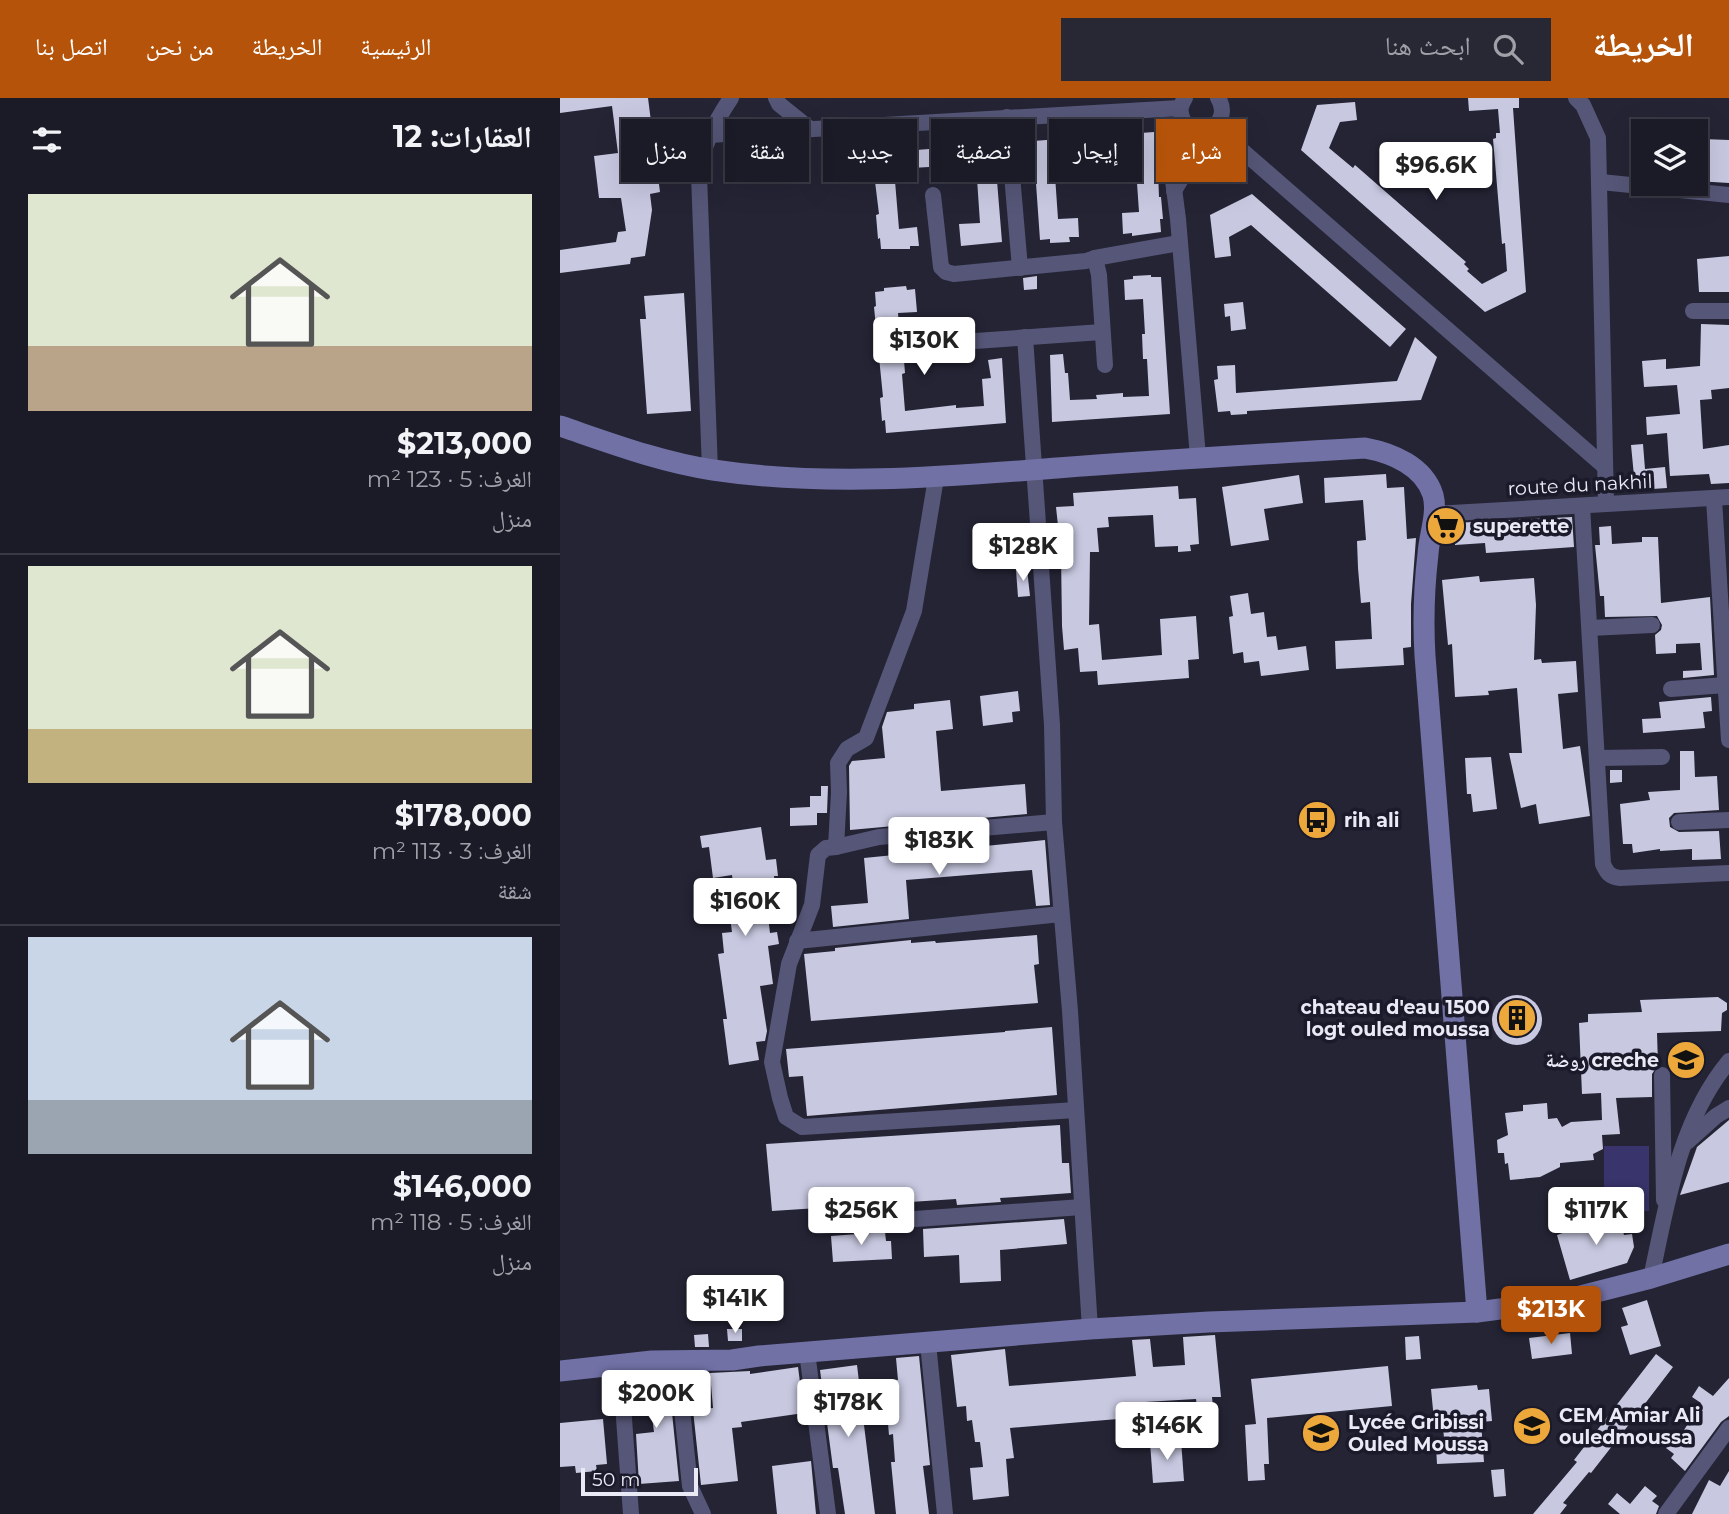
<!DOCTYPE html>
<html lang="ar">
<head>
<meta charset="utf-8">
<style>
  :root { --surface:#1b1b28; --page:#282834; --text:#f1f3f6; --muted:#a0a1a8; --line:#393945; --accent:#b45309 }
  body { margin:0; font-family:Montserrat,"Noto Naskh Arabic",sans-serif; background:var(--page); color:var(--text); direction:rtl; height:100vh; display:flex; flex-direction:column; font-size:26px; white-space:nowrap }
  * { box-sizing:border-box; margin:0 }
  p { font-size:23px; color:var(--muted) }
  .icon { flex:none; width:38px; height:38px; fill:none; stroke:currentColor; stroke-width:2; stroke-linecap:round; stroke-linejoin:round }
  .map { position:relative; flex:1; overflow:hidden; direction:ltr }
  .panel { display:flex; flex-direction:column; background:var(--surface); width:560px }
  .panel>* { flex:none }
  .top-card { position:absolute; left:21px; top:21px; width:665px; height:63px; direction:rtl; display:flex; gap:14px }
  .buttons { position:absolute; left:1071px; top:21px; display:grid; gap:14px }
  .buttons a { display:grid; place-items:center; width:77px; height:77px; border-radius:0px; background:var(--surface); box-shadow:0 7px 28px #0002,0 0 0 2px var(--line); font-size:35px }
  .scale { position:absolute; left:21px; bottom:18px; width:117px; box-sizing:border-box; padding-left:7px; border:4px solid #eaeaf6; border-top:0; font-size:19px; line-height:24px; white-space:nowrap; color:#eaeaf6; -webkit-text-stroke:5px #1b1a2b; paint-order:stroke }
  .price { position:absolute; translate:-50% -60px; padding:0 16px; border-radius:7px; background:#fff; color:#222; font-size:23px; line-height:46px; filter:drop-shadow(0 2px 4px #0008) }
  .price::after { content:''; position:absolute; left:50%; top:42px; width:21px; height:16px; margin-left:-10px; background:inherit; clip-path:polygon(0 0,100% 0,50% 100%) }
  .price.current { background:var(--accent); color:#fff }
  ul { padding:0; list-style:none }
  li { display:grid; align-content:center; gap:14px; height:371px; padding:0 28px }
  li+li { border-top:2px solid var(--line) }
  li span { display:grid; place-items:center; height:217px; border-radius:0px; color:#555 }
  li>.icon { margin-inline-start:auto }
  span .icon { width:126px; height:126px; fill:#fffc; stroke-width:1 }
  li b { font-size:30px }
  h2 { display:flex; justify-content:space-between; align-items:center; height:84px; padding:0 28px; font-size:30px }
  .tag { padding:0 24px; border-radius:0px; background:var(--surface); box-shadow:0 7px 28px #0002,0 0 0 2px var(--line); font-size:24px; line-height:63px }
  .tag.current { background:var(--accent); color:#fff }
  header { display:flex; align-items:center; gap:42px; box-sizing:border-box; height:98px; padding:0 35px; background:var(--accent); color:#fff }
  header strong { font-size:33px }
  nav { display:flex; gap:38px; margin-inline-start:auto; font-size:24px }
  .search { width:490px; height:63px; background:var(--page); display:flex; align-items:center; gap:18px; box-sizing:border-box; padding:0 24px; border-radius:0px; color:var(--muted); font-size:26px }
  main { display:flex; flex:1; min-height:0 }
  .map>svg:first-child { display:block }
  .green { fill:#39356c }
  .building { fill:#c8c9e1 }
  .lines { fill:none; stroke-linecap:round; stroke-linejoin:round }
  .street { stroke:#565678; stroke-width:16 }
  .secondary { stroke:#7171a6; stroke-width:21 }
  .labels { text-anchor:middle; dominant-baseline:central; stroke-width:7; stroke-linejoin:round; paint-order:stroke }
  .street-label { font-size:19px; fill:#eaeaf6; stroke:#1b1a2b }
  .poi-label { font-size:19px; font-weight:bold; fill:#eaeaf6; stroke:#1b1a2b; text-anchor:start }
</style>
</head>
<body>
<header>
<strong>الخريطة</strong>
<div class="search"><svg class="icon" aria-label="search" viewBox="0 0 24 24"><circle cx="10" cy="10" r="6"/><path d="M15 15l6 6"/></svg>ابحث هنا</div>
<nav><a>الرئيسية</a><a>الخريطة</a><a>من نحن</a><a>اتصل بنا</a></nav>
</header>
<main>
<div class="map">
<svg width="1169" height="1416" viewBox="0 0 1169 1416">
  <rect width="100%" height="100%" fill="#242435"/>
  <!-- green -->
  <rect class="green" x="1044" y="1048" width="45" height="65"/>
  <!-- building -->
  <g class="building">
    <polygon points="0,0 88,0 100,94 90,96 92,112 85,158 71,160 70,166 0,175 0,152 56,144 58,134 66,133 61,100 39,100 34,58 58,55 52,8 0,15"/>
    <polygon points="908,0 959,0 959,10 953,10 966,194 925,214 741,52 757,7 795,4 797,22 780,24 769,50 793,70 795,67 906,164 904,166 909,171 907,173 922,186 947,173 945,145 942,146 933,41 936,40 936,35 940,35 938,11 909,13"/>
    <polygon points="594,34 595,48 597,48 599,99 601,99 603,121 600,121 601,134 572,138 572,135 563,136 562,115 579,114 575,56 525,64 524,60 494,63 498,121 518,120 519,139 509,139 510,144 490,145 490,141 480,142 473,43"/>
    <polygon points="1142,41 1169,42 1169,85 1136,83 1136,56 1142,56"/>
    <polygon points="434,46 442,144 401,148 399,126 420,125 416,66 386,68 386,71 369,73 369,69 334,71 339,131 357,129 359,148 350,148 350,151 321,151 320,140 318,141 316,117 319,116 313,67 317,68 317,55"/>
    <polygon points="692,96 846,231 830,249 691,127 669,139 671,158 655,160 650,117"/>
    <polygon points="1169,158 1169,194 1139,194 1137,161"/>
    <polygon points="591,177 591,179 601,179 610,316 492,324 490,257 503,256 505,275 508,275 510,302 537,301 536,297 563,295 563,299 589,298 587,261 583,261 582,236 585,236 583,201 565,202 564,182 573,181 573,178"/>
    <polygon points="477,178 477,191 464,192 463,180"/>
    <polygon points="346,188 347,192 355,191 357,214 338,215 341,252 343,250 345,275 342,276 345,313 396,307 396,310 424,308 422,281 431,280 428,262 442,260 446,325 326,335 325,322 322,323 320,300 323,299 314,209 316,208 315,194 324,193 324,190"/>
    <polygon points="124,195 131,313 87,316 80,221 86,221 84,198"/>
    <polygon points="683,204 686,231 671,233 670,218 665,219 664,206"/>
    <polygon points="1141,226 1169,227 1169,290 1151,292 1152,301 1140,302 1143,351 1169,347 1169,385 1151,386 1149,376 1110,378 1107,335 1087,337 1086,319 1120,316 1117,287 1084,289 1082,263 1106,261 1106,271 1140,268"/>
    <polygon points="855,239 877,259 861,302 687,313 687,316 671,317 670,313 658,314 654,282 658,281 657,268 675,267 676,295 837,283"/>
    <polygon points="1083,346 1085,371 1105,369 1107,390 1063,393 1061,379 1074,378 1071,347"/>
    <polygon points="826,376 827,390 844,389 847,441 856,440 851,506 851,549 843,550 844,567 776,571 775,543 812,541 810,504 801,505 798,470 797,443 806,442 803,402 765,405 764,380"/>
    <polygon points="739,377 743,405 704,411 709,442 671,448 662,389"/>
    <polygon points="618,388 619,401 636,400 639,446 630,447 631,453 618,454 618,448 595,449 593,417 548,419 549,429 537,430 539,454 530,454 529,527 539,526 542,562 602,557 600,521 636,518 639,561 628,562 629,580 538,587 537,573 520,574 518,550 504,552 502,528 501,456 496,409 514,408 513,395"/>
    <polygon points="1012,419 1014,449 926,455 925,445 895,447 894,425"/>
    <polygon points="1051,428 1052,446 1082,444 1082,439 1098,439 1101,505 1150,499 1154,577 1123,580 1123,573 1142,572 1140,545 1116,546 1116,555 1096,556 1095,537 1101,532 1102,527 1097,518 1045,519 1044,498 1040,498 1035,447 1040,447 1039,429"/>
    <polygon points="467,471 470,498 458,499 456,472"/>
    <polygon points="919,478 920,484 974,480 976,507 974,562 981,561 982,565 1016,563 1018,594 998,596 1003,651 1020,648 1030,718 979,726 976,706 961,710 949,655 962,655 957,590 928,593 929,597 895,599 892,546 888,547 882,482"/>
    <polygon points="688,495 691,516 704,514 707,539 716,538 718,552 746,548 749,572 701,578 699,563 684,565 683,554 673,556 669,519 673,518 670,498"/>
    <polygon points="458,593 460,613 452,614 453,624 423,628 420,598"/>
    <polygon points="1151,599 1152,613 1143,614 1145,630 1083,635 1082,621 1101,620 1099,604"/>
    <polygon points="390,602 393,631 376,633 381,693 465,686 467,716 290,732 289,668 292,663 325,660 322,629 327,614 354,611 354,606"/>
    <polygon points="1120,653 1134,653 1135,679 1157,678 1159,712 1114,715 1109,720 1110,729 1119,734 1159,733 1161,761 1132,762 1132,751 1100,753 1100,751 1073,755 1072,746 1063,746 1060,706 1090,702 1088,694 1120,692"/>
    <polygon points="931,659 937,711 913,714 911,696 907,696 905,660"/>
    <polygon points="1050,672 1062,672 1062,684 1050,685"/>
    <polygon points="261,688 268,688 267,715 257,715 257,727 230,728 230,710 250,709 250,698 261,698"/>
    <polygon points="201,729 206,762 216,761 218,778 214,778 217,801 206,802 210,835 217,834 219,846 208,848 213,886 200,888 207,933 205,943 196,944 199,962 169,967 163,921 167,921 158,856 164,855 162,835 172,834 169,811 186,808 183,784 173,785 172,777 153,780 149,749 142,750 140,738"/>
    <polygon points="485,742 490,807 476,808 472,772 346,782 349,821 273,829 271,808 308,805 304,760"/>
    <polygon points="477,837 479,866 474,867 478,905 251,923 244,856 275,853 275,850 351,842 351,845 375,843 376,845"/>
    <circle cx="957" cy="922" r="25"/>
    <polygon points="1158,899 1167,905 1167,912 1162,915 1161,933 1097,935 1098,967 1092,976 1092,999 1056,1000 1060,1036 1042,1037 1043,1051 1033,1056 1034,1062 1000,1065 1000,1069 980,1079 950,1082 948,1065 945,1066 944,1055 938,1055 937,1042 948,1037 945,1015 963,1013 963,1007 987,1005 988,1021 997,1020 1002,1029 1011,1024 1042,1022 1041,995 1022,996 1019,925 1028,924 1028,916 1082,914 1080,902"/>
    <polygon points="492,929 497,997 247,1018 243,978 229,979 226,951 445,934 445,933"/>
    <polygon points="1169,1022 1169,1084 1120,1097 1137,1049"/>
    <polygon points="500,1027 502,1065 509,1065 511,1095 456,1099 440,1100 441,1104 397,1107 396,1101 212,1113 206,1046"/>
    <polygon points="1058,1116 1064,1137 1072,1136 1074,1149 1067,1165 1010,1182 997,1137"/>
    <polygon points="504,1121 507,1146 440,1152 441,1183 400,1185 399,1157 364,1159 363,1131"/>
    <polygon points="325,1134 326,1143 331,1143 332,1161 273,1164 271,1138"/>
    <polygon points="1087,1202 1101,1248 1070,1257 1061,1229 1068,1227 1062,1210"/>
    <polygon points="167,1231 182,1231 182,1243 168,1243"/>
    <polygon points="1010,1235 1012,1256 972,1261 969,1240"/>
    <polygon points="148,1236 149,1249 135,1249 134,1237"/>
    <polygon points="655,1237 661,1299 652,1299 656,1339 635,1341 634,1327 639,1326 636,1301 568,1305 570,1320 450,1330 454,1360 446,1361 449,1398 413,1402 410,1370 423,1369 420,1344 415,1344 412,1322 407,1323 406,1308 397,1309 391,1257 445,1251 449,1288 501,1284 576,1278 572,1242 590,1241 593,1269 625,1267 623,1239"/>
    <polygon points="859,1238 861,1261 846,1262 845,1239"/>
    <polygon points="1096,1256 1113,1269 1074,1320 1031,1375 1029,1374 1003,1405 1007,1407 1000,1416 973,1416 1017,1364 1014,1362"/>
    <polygon points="359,1258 370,1367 363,1368 369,1416 336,1416 331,1364 335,1364 333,1336 329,1337 324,1281 338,1282 336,1260"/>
    <polygon points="297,1267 300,1292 293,1292 297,1320 303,1319 315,1416 285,1416 278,1370 273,1370 260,1272"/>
    <polygon points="828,1268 832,1308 707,1320 709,1366 704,1366 705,1382 688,1383 685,1327 696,1326 691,1281"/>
    <polygon points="238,1269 244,1315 181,1324 182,1329 172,1330 178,1383 141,1387 133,1312 153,1310 150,1275 190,1273 190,1276"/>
    <polygon points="108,1276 119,1383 79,1386 76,1336 94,1334 91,1311 74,1312 71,1278"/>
    <polygon points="1169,1280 1169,1318 1161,1324 1125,1373 1111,1360 1114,1356 1106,1350 1117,1338 1119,1340 1141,1305 1132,1299 1139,1288 1153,1298"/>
    <polygon points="917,1287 918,1292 929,1291 932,1323 921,1324 924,1364 877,1366 876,1348 885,1348 882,1322 874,1322 871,1291"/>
    <polygon points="43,1321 47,1366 36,1367 37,1373 16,1375 15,1368 0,1369 0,1325"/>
    <polygon points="621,1342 624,1383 593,1385 590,1344"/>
    <polygon points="251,1363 256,1416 217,1416 212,1368"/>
    <polygon points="944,1371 946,1398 934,1399 931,1372"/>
    <polygon points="1169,1373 1169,1416 1132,1416 1149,1382 1160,1388"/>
    <polygon points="1085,1388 1097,1398 1092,1403 1099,1408 1096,1416 1060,1416 1048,1406 1057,1395 1070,1406"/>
  </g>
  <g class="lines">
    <!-- street -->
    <g class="street">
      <polyline points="216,0 219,6 250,31"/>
      <path d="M 625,0 C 620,8 619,13 623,22 C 637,48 674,25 658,0"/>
      <polyline points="1016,0 1023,7 1038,40 1046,406"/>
      <polyline points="447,19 460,170"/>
      <polyline points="623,23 609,52 618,121 638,359"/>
      <polyline points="655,29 1044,368"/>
      <polyline points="149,37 620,10"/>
      <polyline points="1041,84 1169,97"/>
      <polyline points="614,93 650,32"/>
      <polyline points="373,97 381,169 386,174 394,176 526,163 535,160 539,177 545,267"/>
      <polyline points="535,160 619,145"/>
      <polyline points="1133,213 1169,213"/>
      <polyline points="465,239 492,627 494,724 510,913 530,1231"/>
      <polyline points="358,247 542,234"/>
      <path d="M 150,372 L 139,77 C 142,48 155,24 171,0"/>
      <polyline points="376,380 354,513 306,640 287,651 278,665 279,694 276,749 266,750 258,757 252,807 229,866 212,964 220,1000 226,1019 242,1029 516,1012"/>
      <polyline points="1154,401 1169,642"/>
      <path d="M 1022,408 L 1043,766 C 1047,775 1050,779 1060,780 L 1169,775"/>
      <polyline points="874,416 1169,399"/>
      <polyline points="1030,530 1092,527"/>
      <polyline points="1111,591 1166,587"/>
      <polyline points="1039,660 1102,659"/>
      <polyline points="1119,724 1169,722"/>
      <polyline points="276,749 319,739 494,724"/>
      <polyline points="237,843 501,816"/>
      <polyline points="1102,977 1104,1102"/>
      <polyline points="1127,1044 1156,1018 1169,1010"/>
      <polyline points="258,1128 522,1109"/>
      <path d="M 1091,1180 C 1107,1106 1119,1023 1169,963"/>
      <polyline points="368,1245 385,1416"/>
      <polyline points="247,1254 268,1416"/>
      <polyline points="117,1263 130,1388 143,1416"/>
      <polyline points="60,1266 71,1416"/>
      <polyline points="1106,1416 1169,1330"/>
    </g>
    <!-- secondary -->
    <g class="secondary">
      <path d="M 0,328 C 50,345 100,364 153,372 C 266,389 383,379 497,370 C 600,362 702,356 805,350 C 832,355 864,368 873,397 C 878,416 869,437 868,456 C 864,490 863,524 865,558 L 917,1214"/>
      <polyline points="0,1273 92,1263 172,1262 199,1258 530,1231 649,1224 917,1214 1001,1203 1091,1180 1169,1156"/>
    </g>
  </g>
  <!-- icons -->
  <defs>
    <g id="supermarket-disc" transform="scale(2.0125)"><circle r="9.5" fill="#eda83c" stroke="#1b1a2b"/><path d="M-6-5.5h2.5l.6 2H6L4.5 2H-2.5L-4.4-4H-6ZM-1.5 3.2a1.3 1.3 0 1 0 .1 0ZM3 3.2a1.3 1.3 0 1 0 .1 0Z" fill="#111"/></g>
    <g id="bus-disc" transform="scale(2.0125)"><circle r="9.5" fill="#eda83c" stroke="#1b1a2b"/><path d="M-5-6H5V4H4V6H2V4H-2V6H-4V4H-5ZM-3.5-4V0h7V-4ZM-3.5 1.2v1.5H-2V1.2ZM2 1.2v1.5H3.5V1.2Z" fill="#111"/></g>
    <g id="building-disc" transform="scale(2.0125)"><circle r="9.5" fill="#eda83c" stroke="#1b1a2b"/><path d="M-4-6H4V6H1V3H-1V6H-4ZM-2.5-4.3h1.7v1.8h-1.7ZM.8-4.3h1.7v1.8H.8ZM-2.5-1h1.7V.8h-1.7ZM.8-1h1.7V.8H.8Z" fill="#111"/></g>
    <g id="school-disc" transform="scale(2.0125)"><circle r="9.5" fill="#eda83c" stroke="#1b1a2b"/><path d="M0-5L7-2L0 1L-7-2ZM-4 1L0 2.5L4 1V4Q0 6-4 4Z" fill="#111"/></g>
  </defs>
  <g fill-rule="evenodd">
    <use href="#supermarket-disc" x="886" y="428"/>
    <use href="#bus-disc" x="757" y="722"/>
    <use href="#building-disc" x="957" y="920"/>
    <use href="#school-disc" x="1126" y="962"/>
    <use href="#school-disc" x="972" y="1328"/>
    <use href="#school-disc" x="761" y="1335"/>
  </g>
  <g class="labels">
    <!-- street labels -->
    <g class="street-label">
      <text transform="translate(1020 387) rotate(-3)">route du nakhil</text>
    </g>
    <!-- poi labels -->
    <g class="poi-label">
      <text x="913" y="428">superette</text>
      <text x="784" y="722">rih ali</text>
      <text x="930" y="909" text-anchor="end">chateau d'eau 1500<tspan x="930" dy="22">logt ouled moussa</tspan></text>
      <text x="1099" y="962" text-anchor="end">روضة creche</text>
      <text x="999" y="1317">CEM Amiar Ali<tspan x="999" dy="22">ouledmoussa</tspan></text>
      <text x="788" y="1324">Lycée Gribissi<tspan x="788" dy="22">Ouled Moussa</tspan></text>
    </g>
  </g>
</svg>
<div class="buttons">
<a><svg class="icon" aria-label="layers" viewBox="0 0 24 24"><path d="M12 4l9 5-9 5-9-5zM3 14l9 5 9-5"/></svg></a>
</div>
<div class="scale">50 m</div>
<b class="price" style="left:876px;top:104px">$96.6K</b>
<b class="price" style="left:364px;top:279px">$130K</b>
<b class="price" style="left:463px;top:485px">$128K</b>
<b class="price" style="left:379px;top:779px">$183K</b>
<b class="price" style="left:185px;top:840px">$160K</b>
<b class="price" style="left:301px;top:1149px">$256K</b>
<b class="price" style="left:1036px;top:1149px">$117K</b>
<b class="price" style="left:175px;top:1237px">$141K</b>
<b class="price current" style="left:991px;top:1248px">$213K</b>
<b class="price" style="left:96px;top:1332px">$200K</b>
<b class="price" style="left:288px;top:1341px">$178K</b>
<b class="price" style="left:607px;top:1364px">$146K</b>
<div class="top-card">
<a class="tag current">شراء</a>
<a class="tag">إيجار</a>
<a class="tag">تصفية</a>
<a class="tag">جديد</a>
<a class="tag">شقة</a>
<a class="tag">منزل</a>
</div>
</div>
<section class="panel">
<h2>العقارات: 12<svg class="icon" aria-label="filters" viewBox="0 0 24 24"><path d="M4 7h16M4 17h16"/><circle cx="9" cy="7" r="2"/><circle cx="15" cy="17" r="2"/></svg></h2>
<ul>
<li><span style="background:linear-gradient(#dfe7d0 70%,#b9a48a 0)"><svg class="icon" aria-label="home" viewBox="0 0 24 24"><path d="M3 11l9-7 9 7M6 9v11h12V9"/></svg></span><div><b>$213,000</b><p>الغرف: 5 · 123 m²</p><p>منزل</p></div></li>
<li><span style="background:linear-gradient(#dfe7d0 75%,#c2b280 0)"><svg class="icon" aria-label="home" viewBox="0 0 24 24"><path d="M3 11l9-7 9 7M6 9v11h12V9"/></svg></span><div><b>$178,000</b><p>الغرف: 3 · 113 m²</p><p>شقة</p></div></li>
<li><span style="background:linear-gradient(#c9d6e8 75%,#9aa5b1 0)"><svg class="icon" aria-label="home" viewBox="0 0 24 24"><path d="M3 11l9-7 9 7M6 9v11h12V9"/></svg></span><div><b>$146,000</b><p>الغرف: 5 · 118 m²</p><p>منزل</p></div></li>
</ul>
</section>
</main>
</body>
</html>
